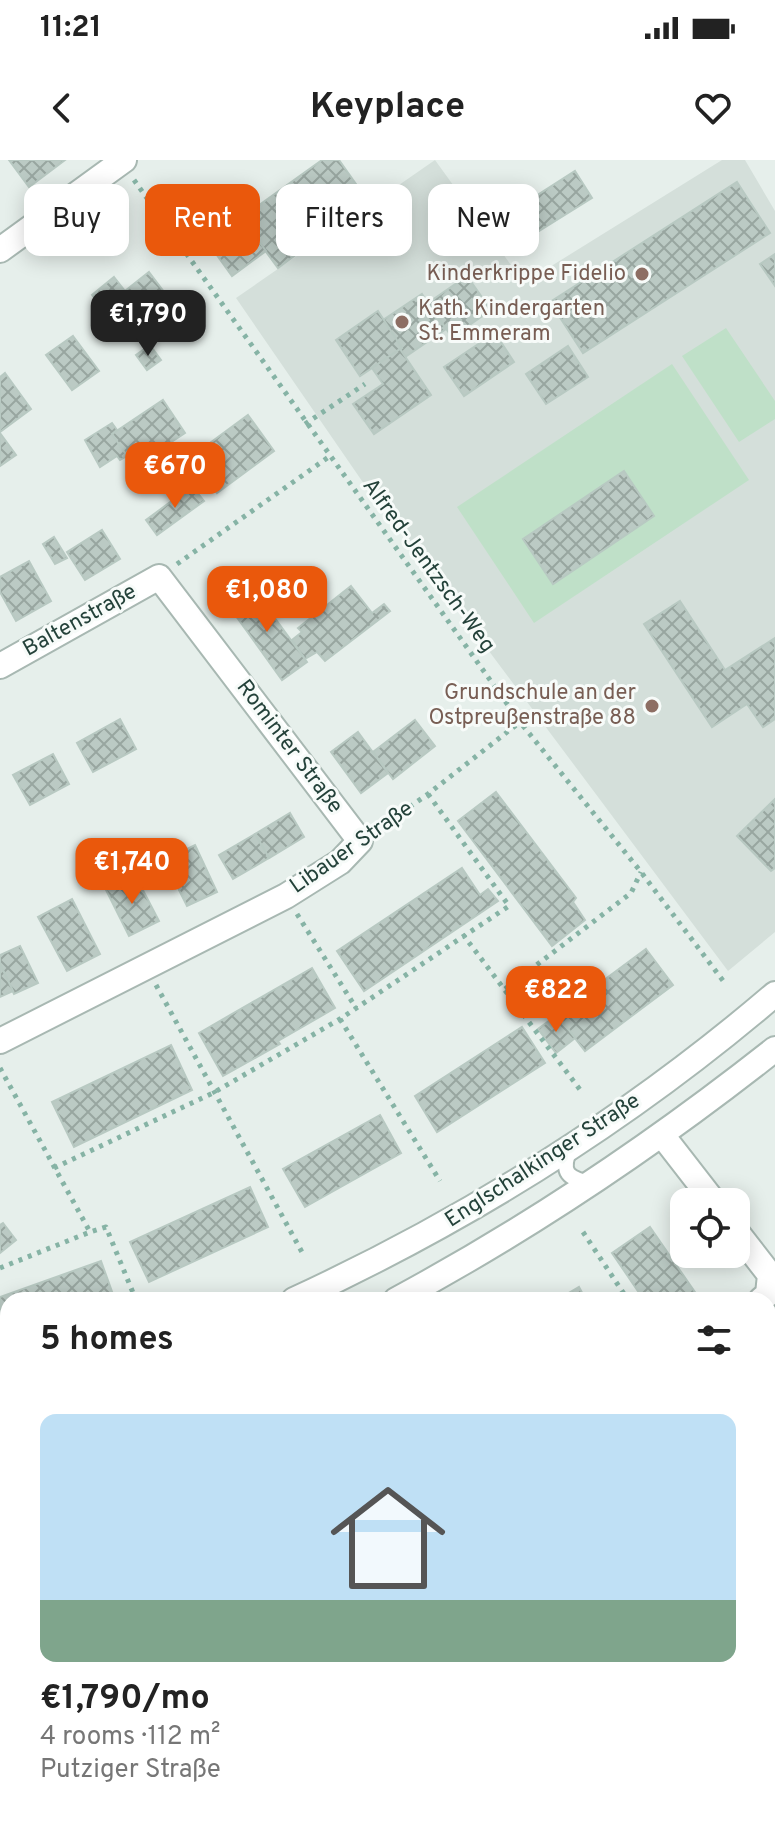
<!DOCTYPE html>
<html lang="en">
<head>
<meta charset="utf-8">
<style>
  :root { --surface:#fff; --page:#f2f2f2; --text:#222; --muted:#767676; --line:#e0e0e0; --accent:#ea580c }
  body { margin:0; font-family:Overpass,sans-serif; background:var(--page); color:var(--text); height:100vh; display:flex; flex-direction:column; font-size:30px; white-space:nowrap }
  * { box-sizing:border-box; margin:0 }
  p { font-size:26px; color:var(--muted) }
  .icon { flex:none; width:44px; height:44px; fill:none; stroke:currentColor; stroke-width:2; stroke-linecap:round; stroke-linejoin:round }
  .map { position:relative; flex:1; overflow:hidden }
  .details { position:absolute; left:0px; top:1132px; width:776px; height:536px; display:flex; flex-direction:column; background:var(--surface); border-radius:24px 24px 0 0; box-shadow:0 4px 20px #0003 }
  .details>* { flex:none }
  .top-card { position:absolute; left:24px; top:24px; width:728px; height:72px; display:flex; gap:16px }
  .tools { position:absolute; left:670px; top:1028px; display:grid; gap:16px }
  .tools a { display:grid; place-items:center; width:80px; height:80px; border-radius:16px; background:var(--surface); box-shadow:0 4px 20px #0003; font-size:40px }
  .price { position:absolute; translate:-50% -68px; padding:0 18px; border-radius:16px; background:var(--accent); color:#fff; font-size:26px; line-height:52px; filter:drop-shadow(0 2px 4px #0008) }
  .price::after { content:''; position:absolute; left:50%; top:48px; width:24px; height:18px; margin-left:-12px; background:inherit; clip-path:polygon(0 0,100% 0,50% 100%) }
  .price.active { background:#222; color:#fff }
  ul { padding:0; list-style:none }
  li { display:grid; align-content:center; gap:16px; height:424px; padding:0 40px }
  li+li { border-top:2px solid var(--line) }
  li span { display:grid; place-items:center; height:248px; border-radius:16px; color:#555 }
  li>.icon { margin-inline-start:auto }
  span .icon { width:144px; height:144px; fill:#fffc; stroke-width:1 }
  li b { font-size:34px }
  h2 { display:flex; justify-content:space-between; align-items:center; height:96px; padding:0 40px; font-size:34px }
  .pill { padding:0 28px; border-radius:16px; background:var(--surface); box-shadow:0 4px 20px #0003; font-size:28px; line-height:72px }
  .pill.active { background:var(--accent); color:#fff }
  .status { display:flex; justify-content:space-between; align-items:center; height:56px; padding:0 40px; background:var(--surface); direction:ltr }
  .status svg { height:22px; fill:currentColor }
  header { display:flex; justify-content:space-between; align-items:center; height:104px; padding:0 40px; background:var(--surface); font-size:36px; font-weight:700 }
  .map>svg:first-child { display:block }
  .built { fill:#d4dfda }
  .park { fill:#bfe0c8 }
  .building { fill:url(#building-cross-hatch); stroke:#b8c9c2; stroke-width:2 }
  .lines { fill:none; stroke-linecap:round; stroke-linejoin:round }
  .service-casing { stroke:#a8b8b2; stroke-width:18 }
  .minor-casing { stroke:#a8b8b2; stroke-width:28 }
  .path { stroke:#86b3a5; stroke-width:5; stroke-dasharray:4 6; stroke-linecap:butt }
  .service { stroke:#fff; stroke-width:14 }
  .minor { stroke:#fff; stroke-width:24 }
  .education-dot { fill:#8d6e63; stroke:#f7fbf9; stroke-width:3 }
  .labels { text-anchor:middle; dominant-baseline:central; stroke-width:6; stroke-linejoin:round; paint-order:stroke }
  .education-label { font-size:22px; fill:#785e54; stroke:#f7fbf9; text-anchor:end }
  .street-label { font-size:22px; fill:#24423a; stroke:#f7fbf9 }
</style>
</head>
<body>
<div class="status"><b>11:21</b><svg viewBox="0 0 49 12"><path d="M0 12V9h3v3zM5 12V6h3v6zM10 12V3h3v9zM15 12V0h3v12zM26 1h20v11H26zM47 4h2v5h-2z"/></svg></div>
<header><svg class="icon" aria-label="back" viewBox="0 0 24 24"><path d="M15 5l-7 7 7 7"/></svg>Keyplace<svg class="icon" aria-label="heart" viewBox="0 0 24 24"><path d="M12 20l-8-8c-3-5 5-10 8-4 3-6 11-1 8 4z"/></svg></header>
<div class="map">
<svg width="775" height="1668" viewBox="0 0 775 1668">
  <defs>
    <pattern id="building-cross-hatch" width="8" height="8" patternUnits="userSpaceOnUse" patternTransform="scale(2)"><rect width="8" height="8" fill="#bbcac4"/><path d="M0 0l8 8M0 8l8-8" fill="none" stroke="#98a6a0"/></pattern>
  </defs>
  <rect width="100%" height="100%" fill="#e6efeb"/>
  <!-- built -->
  <polygon class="built" points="435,0 524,123 722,0 745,0 775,51 775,772 728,811 362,321 236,138"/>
  <!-- park -->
  <g class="park">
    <polygon points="726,168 775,241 775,259 739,282 682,196"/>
    <polygon points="672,204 749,320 534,463 457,347"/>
  </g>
  <!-- building -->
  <g class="building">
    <polygon points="9,0 65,0 29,27"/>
    <polygon points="322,0 339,0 363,34 307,75 313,82 278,108 241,58"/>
    <polygon points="575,11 592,38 510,89 494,63"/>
    <polygon points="737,22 770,73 583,193 550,142"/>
    <polygon points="227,27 242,48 237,52 266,91 232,116 188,55"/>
    <polygon points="775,94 775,126 760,104"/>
    <polygon points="149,112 174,145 145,168 120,135"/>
    <polygon points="467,116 491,150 452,177 428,143"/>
    <polygon points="114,117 125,131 103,149 92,135"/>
    <polygon points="422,134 446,169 405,197 383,160"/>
    <polygon points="378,151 402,188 360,216 336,180"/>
    <polygon points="495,173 514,202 464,236 444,207"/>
    <polygon points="73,176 99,211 72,230 46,195"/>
    <polygon points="150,185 161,200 147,210 136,195"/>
    <polygon points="568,186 588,217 546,244 526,214"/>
    <polygon points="400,189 431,235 374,274 353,244 383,224 372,208"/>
    <polygon points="5,213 31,249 0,272 0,217"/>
    <polygon points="163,240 185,273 133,307 112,274"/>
    <polygon points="248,255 274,291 217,333 191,297"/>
    <polygon points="112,263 117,270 112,274 127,296 120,300 117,296 100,307 85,280"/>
    <polygon points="0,273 16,295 0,306"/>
    <polygon points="179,308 192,326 177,337 164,319"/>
    <polygon points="624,311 654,356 553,424 523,379"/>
    <polygon points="192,326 204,341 157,375 146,360"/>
    <polygon points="102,370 120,399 85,420 67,392"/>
    <polygon points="54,377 67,398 55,404 43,384"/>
    <polygon points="29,401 51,441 16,461 0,432 0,417"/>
    <polygon points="351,426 372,453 384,444 390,451 325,501 317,492 305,499 292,480 302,472 298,468"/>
    <polygon points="252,427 307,502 282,520 228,445"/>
    <polygon points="680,441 725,510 775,478 775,559 763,567 747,544 712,567 644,464"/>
    <polygon points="120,559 136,589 93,612 77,583"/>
    <polygon points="415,560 435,586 393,619 373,592"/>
    <polygon points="358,572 388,613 361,633 331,592"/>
    <polygon points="53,594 69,624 30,645 13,615"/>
    <polygon points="496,632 576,738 573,742 585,760 552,786 458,661"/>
    <polygon points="775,639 775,708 771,711 737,676"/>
    <polygon points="290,653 304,677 269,698 255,674"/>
    <polygon points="255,674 269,698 233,719 219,695"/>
    <polygon points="195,685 217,732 187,746 164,700"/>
    <polygon points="462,708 480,735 488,729 498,741 364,831 337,791"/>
    <polygon points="135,715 159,761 129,776 106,730"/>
    <polygon points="72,739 100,794 67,811 38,757"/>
    <polygon points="20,786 38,823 14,834 0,804 0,795"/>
    <polygon points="646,789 673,825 585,891 557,855"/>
    <polygon points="0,804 13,831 0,837"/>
    <polygon points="312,808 335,848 278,881 280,884 223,916 199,873"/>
    <polygon points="557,855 575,878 556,893 538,869"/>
    <polygon points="522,867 545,903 437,972 415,936"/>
    <polygon points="171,885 192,930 74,987 52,942"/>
    <polygon points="380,955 401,993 305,1047 283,1009"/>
    <polygon points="250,1027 268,1067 149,1122 130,1082"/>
    <polygon points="3,1063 16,1080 0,1093 0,1065"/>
    <polygon points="650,1067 699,1138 696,1140 644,1140 612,1093"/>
    <polygon points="101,1101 115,1140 8,1140 8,1170 0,1147 0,1137"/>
    <polygon points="579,1127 586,1140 557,1140"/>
    <polygon points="8,1349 8,1417 0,1401 0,1352"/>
    <polygon points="775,1445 775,1495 768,1497 768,1447"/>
    <polygon points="775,1528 775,1602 772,1603 768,1592 768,1530"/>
    <polygon points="8,1613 8,1660 16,1660 0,1668 0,1617"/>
    <polygon points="262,1660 312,1660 316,1668 266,1668"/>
    <polygon points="661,1660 715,1660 718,1668 664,1668"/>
  </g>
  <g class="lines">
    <!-- service casing -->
    <g class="service-casing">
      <path id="service" d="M 570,988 C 560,1014 568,1018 592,1024"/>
    </g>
    <!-- minor casing -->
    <g class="minor-casing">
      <g id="minor">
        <polyline points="0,90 124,0"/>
        <polyline points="0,506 159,417 360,681 340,702 286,736 0,881"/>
        <polyline points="662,975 714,1042"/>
        <polyline points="736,1071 770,1115 768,1134 761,1140"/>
        <path d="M 294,1140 C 467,1060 630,958 775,834"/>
        <path d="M 396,1140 C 530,1068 656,983 775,889"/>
        <polyline points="0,1238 8,1252"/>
        <polyline points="768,1410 775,1408"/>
        <polyline points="0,1575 8,1574"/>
        <polyline points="218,1660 222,1668"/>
        <polyline points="763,1660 766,1668"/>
      </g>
    </g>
    <!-- path -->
    <g class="path">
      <polyline points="134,20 520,562 641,712 724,822"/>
      <polyline points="305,264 365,224"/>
      <polyline points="177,404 330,296"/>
      <polyline points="428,634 509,746 464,776"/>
      <polyline points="377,670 428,634 520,562"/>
      <polyline points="297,754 356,848"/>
      <polyline points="156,825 303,1094"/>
      <polyline points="505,829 631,733 641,712"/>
      <polyline points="340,859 440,1021"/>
      <polyline points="0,908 90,1072 106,1067 136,1140"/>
      <polyline points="54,1008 213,933 340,859 464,776 581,931"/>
      <polyline points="583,1072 628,1140"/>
      <polyline points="0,1108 90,1072"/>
      <polyline points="29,1660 33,1668"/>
      <polyline points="81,1660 85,1668"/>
      <polyline points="334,1660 337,1668"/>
      <polyline points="66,1668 81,1660"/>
    </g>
    <!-- service -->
    <use href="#service" class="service"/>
    <!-- minor -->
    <use href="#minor" class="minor"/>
  </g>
  <!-- markers -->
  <g class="education-dot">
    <circle cx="642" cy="114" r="8"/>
    <circle cx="402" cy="162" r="8"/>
    <circle cx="652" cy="546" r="8"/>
  </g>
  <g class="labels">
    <!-- education labels -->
    <g class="education-label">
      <text x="626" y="114">Kinderkrippe Fidelio</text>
      <text x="418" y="149" text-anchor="start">Kath. Kindergarten<tspan x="418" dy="25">St. Emmeram</tspan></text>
      <text x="636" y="533">Grundschule an der<tspan x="636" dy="25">Ostpreußenstraße 88</tspan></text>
    </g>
    <!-- street labels -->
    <g class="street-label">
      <text transform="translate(428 406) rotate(54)">Alfred-Jentzsch-Weg</text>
      <text transform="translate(80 461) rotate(-29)">Baltenstraße</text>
      <text transform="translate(289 587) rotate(53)">Rominter Straße</text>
      <text transform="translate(352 688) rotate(-35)">Libauer Straße</text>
      <text transform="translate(543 1001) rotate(-33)">Englschalkinger Straße</text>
    </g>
  </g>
</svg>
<div class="tools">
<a><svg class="icon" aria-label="locate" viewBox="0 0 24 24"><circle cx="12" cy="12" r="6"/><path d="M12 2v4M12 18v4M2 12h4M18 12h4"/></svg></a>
</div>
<b class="price active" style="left:148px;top:198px">€1,790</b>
<b class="price" style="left:175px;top:350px">€670</b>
<b class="price" style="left:267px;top:474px">€1,080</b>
<b class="price" style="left:132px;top:746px">€1,740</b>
<b class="price" style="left:556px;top:874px">€822</b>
<div class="top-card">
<a class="pill">Buy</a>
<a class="pill active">Rent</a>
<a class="pill">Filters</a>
<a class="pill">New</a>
</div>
<section class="details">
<h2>5 homes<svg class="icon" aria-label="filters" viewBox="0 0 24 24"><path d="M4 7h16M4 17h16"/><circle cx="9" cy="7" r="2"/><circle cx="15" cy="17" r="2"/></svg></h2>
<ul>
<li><span style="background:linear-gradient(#bfe0f5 75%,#7fa58c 0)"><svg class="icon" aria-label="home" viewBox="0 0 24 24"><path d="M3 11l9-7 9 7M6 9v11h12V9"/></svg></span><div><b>€1,790/mo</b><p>4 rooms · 112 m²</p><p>Putziger Straße</p></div></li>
</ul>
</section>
</div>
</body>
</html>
